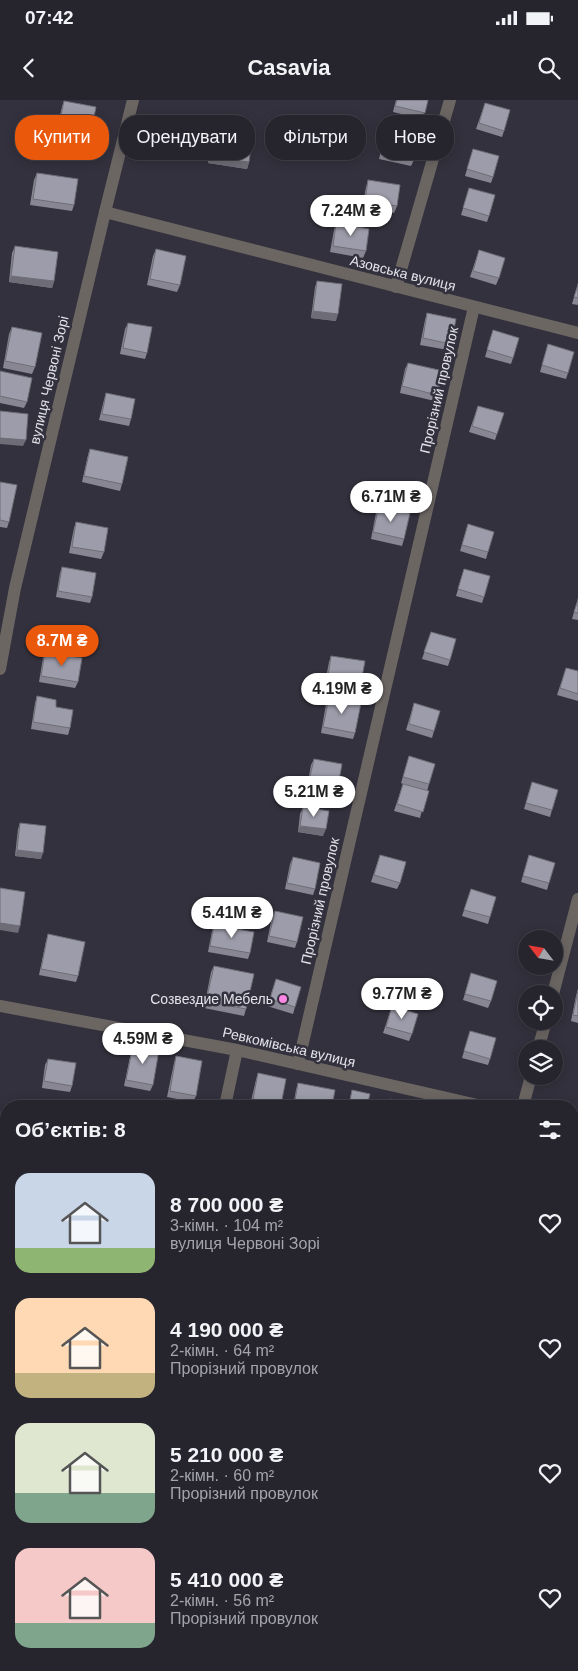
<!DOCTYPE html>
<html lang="uk">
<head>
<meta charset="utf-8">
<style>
  :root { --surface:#26252e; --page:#2e2d36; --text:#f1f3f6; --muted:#a4a5aa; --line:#42424a; --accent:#ea580c }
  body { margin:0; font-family:Helvetica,sans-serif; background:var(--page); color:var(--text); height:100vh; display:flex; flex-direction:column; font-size:19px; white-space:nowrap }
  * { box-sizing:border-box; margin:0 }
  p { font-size:16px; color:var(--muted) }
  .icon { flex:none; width:28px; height:28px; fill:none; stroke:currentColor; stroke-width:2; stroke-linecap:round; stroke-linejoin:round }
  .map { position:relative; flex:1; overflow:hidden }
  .sheet { position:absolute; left:0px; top:1000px; width:579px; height:571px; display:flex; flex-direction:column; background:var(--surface); border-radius:20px 20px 0 0; box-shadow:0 2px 12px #0003,0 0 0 1px var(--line) }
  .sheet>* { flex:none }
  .banner { position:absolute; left:15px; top:15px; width:549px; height:45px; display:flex; gap:10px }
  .needle { width:32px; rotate:301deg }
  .buttons { position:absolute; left:518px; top:830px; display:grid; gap:10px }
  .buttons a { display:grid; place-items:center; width:45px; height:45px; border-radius:50%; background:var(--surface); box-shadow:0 2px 12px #0003,0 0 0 1px var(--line); font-size:25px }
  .price { position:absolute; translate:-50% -42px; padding:0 11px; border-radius:18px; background:#fff; color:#222; font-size:16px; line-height:32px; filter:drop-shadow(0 1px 2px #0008) }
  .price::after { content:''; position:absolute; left:50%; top:30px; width:15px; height:11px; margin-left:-8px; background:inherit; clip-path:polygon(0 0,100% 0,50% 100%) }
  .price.active { background:var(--accent); color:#fff }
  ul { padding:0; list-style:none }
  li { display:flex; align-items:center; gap:15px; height:125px; padding:0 15px }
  li span { display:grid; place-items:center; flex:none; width:140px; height:100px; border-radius:15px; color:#555 }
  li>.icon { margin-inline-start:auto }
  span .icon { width:60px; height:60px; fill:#fffc; stroke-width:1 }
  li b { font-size:21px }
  h2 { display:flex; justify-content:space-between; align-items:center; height:60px; padding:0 15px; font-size:21px }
  .tag { padding:0 18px; border-radius:20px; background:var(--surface); box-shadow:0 2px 12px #0003,0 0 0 1px var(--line); font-size:18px; line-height:45px }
  .tag.active { background:var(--accent); color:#fff }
  .status { display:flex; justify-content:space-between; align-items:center; height:35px; padding:0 25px; background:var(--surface); direction:ltr }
  .status svg { height:14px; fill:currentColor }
  header { display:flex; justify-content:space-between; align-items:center; height:65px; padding:0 15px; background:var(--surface); font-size:22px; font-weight:700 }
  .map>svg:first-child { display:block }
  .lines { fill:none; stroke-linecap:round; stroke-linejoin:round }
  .minor { stroke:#6c6663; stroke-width:12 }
  .wall { fill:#878692 }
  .shaded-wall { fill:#6e6d77 }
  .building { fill:#9d9caa; stroke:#6e6d77 }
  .poi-dot { fill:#fc86e3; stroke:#32313d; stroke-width:2 }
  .labels { text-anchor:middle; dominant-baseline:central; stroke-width:5; stroke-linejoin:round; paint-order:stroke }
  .street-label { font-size:14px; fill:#e3e3eb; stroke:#32313d }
  .poi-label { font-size:14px; fill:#e3e3eb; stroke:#32313d; text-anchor:end }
</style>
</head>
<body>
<div class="status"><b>07:42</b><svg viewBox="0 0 49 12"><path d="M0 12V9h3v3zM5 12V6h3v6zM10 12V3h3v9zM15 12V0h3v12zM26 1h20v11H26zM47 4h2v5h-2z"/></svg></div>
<header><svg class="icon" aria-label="back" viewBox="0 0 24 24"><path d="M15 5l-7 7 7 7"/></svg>Casavia<svg class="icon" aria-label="search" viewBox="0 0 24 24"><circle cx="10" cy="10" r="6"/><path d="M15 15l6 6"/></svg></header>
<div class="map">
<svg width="578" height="1571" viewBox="0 0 578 1571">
  <rect width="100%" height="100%" fill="#32313d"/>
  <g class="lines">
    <!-- minor -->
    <g class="minor">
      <polyline points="105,112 578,233"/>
      <polyline points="396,187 450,0"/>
      <polyline points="0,569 15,488 105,112 133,0"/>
      <polyline points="553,894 578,799"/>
      <polyline points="0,906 237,950 482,1006"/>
      <polyline points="538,949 546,921"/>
      <polyline points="298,964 474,207"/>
      <polyline points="225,1006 237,950"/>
      <polyline points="523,1006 531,976"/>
      <polyline points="572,1028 578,1029"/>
      <polyline points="361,1571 363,1565"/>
    </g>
  </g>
  <!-- wall -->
  <g class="wall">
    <polygon points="396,0 428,0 422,19 393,12"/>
    <polygon points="64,1 90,36 88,42 55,35 62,7"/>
    <polygon points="485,3 504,31 502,37 476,29"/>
    <polygon points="215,27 249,62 247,69 208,63 213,33"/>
    <polygon points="386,31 414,60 411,66 379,59"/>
    <polygon points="473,49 493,77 491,83 465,76"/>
    <polygon points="37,73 74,105 72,111 30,105 34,80"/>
    <polygon points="368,80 397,106 394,113 362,108 366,87"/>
    <polygon points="469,88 489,116 487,122 461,115"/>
    <polygon points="336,123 366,151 363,158 330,152 334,130"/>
    <polygon points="15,146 54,181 52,188 9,182 12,153"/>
    <polygon points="156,149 180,185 177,192 147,185 153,156"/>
    <polygon points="479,150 499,178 496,185 470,177"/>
    <polygon points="317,181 336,221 311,218 315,187"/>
    <polygon points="578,183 578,205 572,204"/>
    <polygon points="427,213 451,244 448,250 420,245 425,220"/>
    <polygon points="128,223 147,253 145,259 120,254 125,229"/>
    <polygon points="12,227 35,267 32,274 3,268 9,234"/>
    <polygon points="493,230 513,258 511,264 485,257"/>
    <polygon points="548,244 568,273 566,279 540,272"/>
    <polygon points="408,263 437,295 435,301 400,293 405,269"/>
    <polygon points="0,271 27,302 24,308 0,303"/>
    <polygon points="106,293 131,319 129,326 99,320 104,300"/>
    <polygon points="478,306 497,334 495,340 469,332"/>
    <polygon points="90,349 122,384 120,391 82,382 88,355"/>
    <polygon points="0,382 9,422 7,428 0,427"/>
    <polygon points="379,406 404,439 402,446 371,439 376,413"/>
    <polygon points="76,422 104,452 101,459 69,453 74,428"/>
    <polygon points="468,424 488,452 486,459 460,451"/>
    <polygon points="62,467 92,497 90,503 56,497 60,473"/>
    <polygon points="464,469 484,497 482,503 456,496"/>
    <polygon points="578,498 578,520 572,519"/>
    <polygon points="431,532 450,560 448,566 422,559"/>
    <polygon points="45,552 78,582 75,588 39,582 43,558"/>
    <polygon points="331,556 360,588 358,595 324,589 329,562"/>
    <polygon points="566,568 578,571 578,601 557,595"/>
    <polygon points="37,596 56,607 70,628 68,635 31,629 35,603"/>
    <polygon points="329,597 355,633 353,639 321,633 326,604"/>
    <polygon points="414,603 434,631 432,638 406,630"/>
    <polygon points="409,656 429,684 420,718 394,711 403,684 401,683"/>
    <polygon points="314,659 338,686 335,693 307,687 311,665"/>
    <polygon points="532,682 552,710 550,717 524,709"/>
    <polygon points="303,707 323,736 298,732 300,714"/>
    <polygon points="20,723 41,759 15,756 18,729"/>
    <polygon points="380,755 400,783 397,789 371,782"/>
    <polygon points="529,755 549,783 547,790 521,782"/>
    <polygon points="293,757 315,789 313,795 285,789 290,764"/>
    <polygon points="471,789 490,817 488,824 462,816"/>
    <polygon points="275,811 297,842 295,848 267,842 272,817"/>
    <polygon points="214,825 250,853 248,859 208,852 212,831"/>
    <polygon points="48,834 78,876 76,882 39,875 46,841"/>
    <polygon points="214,866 246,909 244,916 204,908 211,872"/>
    <polygon points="471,873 491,901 488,908 463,900"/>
    <polygon points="276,879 295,907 293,914 267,906"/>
    <polygon points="578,889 578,923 571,921 576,896"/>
    <polygon points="392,906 412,934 409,941 383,933"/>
    <polygon points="470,931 490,959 488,965 462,958"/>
    <polygon points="133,945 153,985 150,991 124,986 131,952"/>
    <polygon points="176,956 196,996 193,1002 167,997 174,963"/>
    <polygon points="48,959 72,986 70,992 42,988 45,965"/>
    <polygon points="258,973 281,1005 280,1006 256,1006 250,1005 256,980"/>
    <polygon points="298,983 332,1006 293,1006 296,990"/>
    <polygon points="352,990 367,1006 348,1006"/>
    <polygon points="572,1176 578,1178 578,1210 572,1209"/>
  </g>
  <!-- shaded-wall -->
  <g class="shaded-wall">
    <polygon points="210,57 249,62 247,69 208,63"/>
    <polygon points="11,176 54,181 52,188 9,182"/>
    <polygon points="313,211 338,214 336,221 311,218"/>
    <polygon points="0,338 26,340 23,346 0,344"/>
    <polygon points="300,726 326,729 323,736 298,732"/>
    <polygon points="17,750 43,753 41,759 15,756"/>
    <polygon points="0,823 20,826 18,833 0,830"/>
  </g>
  <!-- building -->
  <g class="building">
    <polygon points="397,0 428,0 425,13 395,6"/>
    <polygon points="64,1 96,7 90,36 58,29"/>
    <polygon points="485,3 510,10 504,31 479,23"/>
    <polygon points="215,27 253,32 249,62 210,57"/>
    <polygon points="386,31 419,39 414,60 381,52"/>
    <polygon points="473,49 499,56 493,77 467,69"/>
    <polygon points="37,73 78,79 74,105 33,99"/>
    <polygon points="368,80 400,85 397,106 365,101"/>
    <polygon points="469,88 495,95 489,116 463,108"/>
    <polygon points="336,123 369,129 366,151 333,146"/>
    <polygon points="15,146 58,152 54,181 11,176"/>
    <polygon points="156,149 186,156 180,185 150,179"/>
    <polygon points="479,150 505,158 499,178 473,171"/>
    <polygon points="317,181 342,184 338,214 313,211"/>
    <polygon points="578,185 578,198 574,197"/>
    <polygon points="427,213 456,219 451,244 423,238"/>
    <polygon points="128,223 152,227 147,253 123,248"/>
    <polygon points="12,227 42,233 35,267 5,261"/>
    <polygon points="493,230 519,238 513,258 487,250"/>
    <polygon points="548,244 574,252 568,273 542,265"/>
    <polygon points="408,263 443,271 437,295 402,286"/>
    <polygon points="0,271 32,278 27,302 0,296"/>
    <polygon points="106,293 135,299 131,319 102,314"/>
    <polygon points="478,306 504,313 497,334 472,326"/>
    <polygon points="0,311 28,314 26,340 0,338"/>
    <polygon points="90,349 128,357 122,384 84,376"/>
    <polygon points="0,382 17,385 9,422 0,420"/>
    <polygon points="379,406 410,413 404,439 373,432"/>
    <polygon points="76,422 108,428 104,452 72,447"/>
    <polygon points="468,424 494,432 488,452 462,445"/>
    <polygon points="62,467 96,473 92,497 58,491"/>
    <polygon points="464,469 490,476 484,497 458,489"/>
    <polygon points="578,500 578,513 574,512"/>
    <polygon points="431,532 456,539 450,560 424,552"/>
    <polygon points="45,552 82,558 78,582 41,576"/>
    <polygon points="331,556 365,561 360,588 327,583"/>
    <polygon points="566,568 578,571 578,594 560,588"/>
    <polygon points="37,596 56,600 56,607 73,610 70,628 33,622"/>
    <polygon points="329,597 361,603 355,633 323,627"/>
    <polygon points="414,603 440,611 434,631 409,624"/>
    <polygon points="409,656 435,664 429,684 403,677"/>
    <polygon points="314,659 342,664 338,686 309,681"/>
    <polygon points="532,682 558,690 552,710 526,703"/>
    <polygon points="403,684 429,691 423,712 397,704"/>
    <polygon points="303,707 329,711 326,729 300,726"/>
    <polygon points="20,723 46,726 43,753 17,750"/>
    <polygon points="380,755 406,762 400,783 374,775"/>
    <polygon points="529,755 555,763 549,783 523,776"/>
    <polygon points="293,757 320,763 315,789 287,783"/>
    <polygon points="0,788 25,792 20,826 0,823"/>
    <polygon points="471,789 496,797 490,817 464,810"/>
    <polygon points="275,811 303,817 297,842 269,836"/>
    <polygon points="214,825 254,832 250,853 210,846"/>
    <polygon points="48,834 85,842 78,876 41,869"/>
    <polygon points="214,866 254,874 246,909 206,901"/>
    <polygon points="471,873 497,881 491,901 465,894"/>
    <polygon points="276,879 301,887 295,907 270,899"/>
    <polygon points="578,890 578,916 573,915"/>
    <polygon points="392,906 418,914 412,934 386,927"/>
    <polygon points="470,931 496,938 490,959 464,951"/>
    <polygon points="133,945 159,950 153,985 126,980"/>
    <polygon points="176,956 202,961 196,996 170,991"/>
    <polygon points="48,959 76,963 72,986 44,981"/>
    <polygon points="258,973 286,979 281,1005 253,999"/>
    <polygon points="298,983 335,990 332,1006 294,1006"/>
    <polygon points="352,990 370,994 367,1006 349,1006"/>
    <polygon points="390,999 413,1005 413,1006 388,1006"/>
    <polygon points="572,1176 578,1178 578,1203 572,1202"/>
  </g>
  <!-- markers -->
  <circle class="poi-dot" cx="283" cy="899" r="5"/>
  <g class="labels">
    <!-- street labels -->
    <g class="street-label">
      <text transform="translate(403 173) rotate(14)">Азовська вулиця</text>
      <text transform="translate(49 280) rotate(-77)">вулиця Червоні Зорі</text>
      <text transform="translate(439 290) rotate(-77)">Прорізний провулок</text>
      <text transform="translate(320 801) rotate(-77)">Прорізний провулок</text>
      <text transform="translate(289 947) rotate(13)">Ревкомівська вулиця</text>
    </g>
    <!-- poi labels -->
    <g class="poi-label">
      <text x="273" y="899">Созвездие Мебель</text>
    </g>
  </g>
</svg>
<div class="buttons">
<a><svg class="needle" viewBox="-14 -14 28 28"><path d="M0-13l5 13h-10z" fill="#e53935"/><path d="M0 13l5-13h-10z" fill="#a4a5aa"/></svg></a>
<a><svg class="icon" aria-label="locate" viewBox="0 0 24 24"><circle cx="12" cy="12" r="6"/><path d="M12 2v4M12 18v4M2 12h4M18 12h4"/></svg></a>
<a><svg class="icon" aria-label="layers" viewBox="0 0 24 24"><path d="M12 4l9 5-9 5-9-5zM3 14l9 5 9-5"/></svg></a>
</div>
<b class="price" style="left:351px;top:137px">7.24M ₴</b>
<b class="price" style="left:391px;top:423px">6.71M ₴</b>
<b class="price active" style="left:62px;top:567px">8.7M ₴</b>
<b class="price" style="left:342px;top:615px">4.19M ₴</b>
<b class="price" style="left:314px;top:718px">5.21M ₴</b>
<b class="price" style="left:232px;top:839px">5.41M ₴</b>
<b class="price" style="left:402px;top:920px">9.77M ₴</b>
<b class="price" style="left:143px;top:965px">4.59M ₴</b>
<div class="banner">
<a class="tag active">Купити</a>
<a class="tag">Орендувати</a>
<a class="tag">Фільтри</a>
<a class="tag">Нове</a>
</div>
<section class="sheet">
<h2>Об’єктів: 8<svg class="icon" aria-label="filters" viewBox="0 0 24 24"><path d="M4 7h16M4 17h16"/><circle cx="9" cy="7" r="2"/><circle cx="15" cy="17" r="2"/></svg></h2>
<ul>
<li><span style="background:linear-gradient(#c9d6e8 75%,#8fb573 0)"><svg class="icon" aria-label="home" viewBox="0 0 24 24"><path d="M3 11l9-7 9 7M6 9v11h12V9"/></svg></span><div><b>8 700 000 ₴</b><p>3-кімн. · 104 m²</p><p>вулиця Червоні Зорі</p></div><svg class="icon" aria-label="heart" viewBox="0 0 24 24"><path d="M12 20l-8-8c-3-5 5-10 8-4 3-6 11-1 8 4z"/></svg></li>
<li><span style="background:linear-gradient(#ffd9b3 75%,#c2b280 0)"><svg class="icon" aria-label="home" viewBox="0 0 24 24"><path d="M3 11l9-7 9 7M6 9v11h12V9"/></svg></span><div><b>4 190 000 ₴</b><p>2-кімн. · 64 m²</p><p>Прорізний провулок</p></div><svg class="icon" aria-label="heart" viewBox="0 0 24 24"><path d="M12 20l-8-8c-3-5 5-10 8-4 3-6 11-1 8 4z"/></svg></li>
<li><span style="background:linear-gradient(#dfe7d0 70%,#7fa58c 0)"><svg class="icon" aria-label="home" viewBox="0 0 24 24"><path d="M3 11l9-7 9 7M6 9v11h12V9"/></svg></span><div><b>5 210 000 ₴</b><p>2-кімн. · 60 m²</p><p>Прорізний провулок</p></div><svg class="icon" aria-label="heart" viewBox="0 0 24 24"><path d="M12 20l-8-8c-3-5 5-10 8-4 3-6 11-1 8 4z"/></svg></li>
<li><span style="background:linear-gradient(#f6c9c9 75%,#7fa58c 0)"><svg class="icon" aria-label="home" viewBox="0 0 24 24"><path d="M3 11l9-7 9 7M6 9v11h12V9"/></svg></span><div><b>5 410 000 ₴</b><p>2-кімн. · 56 m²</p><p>Прорізний провулок</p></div><svg class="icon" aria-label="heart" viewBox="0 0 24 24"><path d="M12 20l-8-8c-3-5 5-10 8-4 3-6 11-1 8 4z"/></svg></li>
</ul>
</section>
</div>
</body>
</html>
